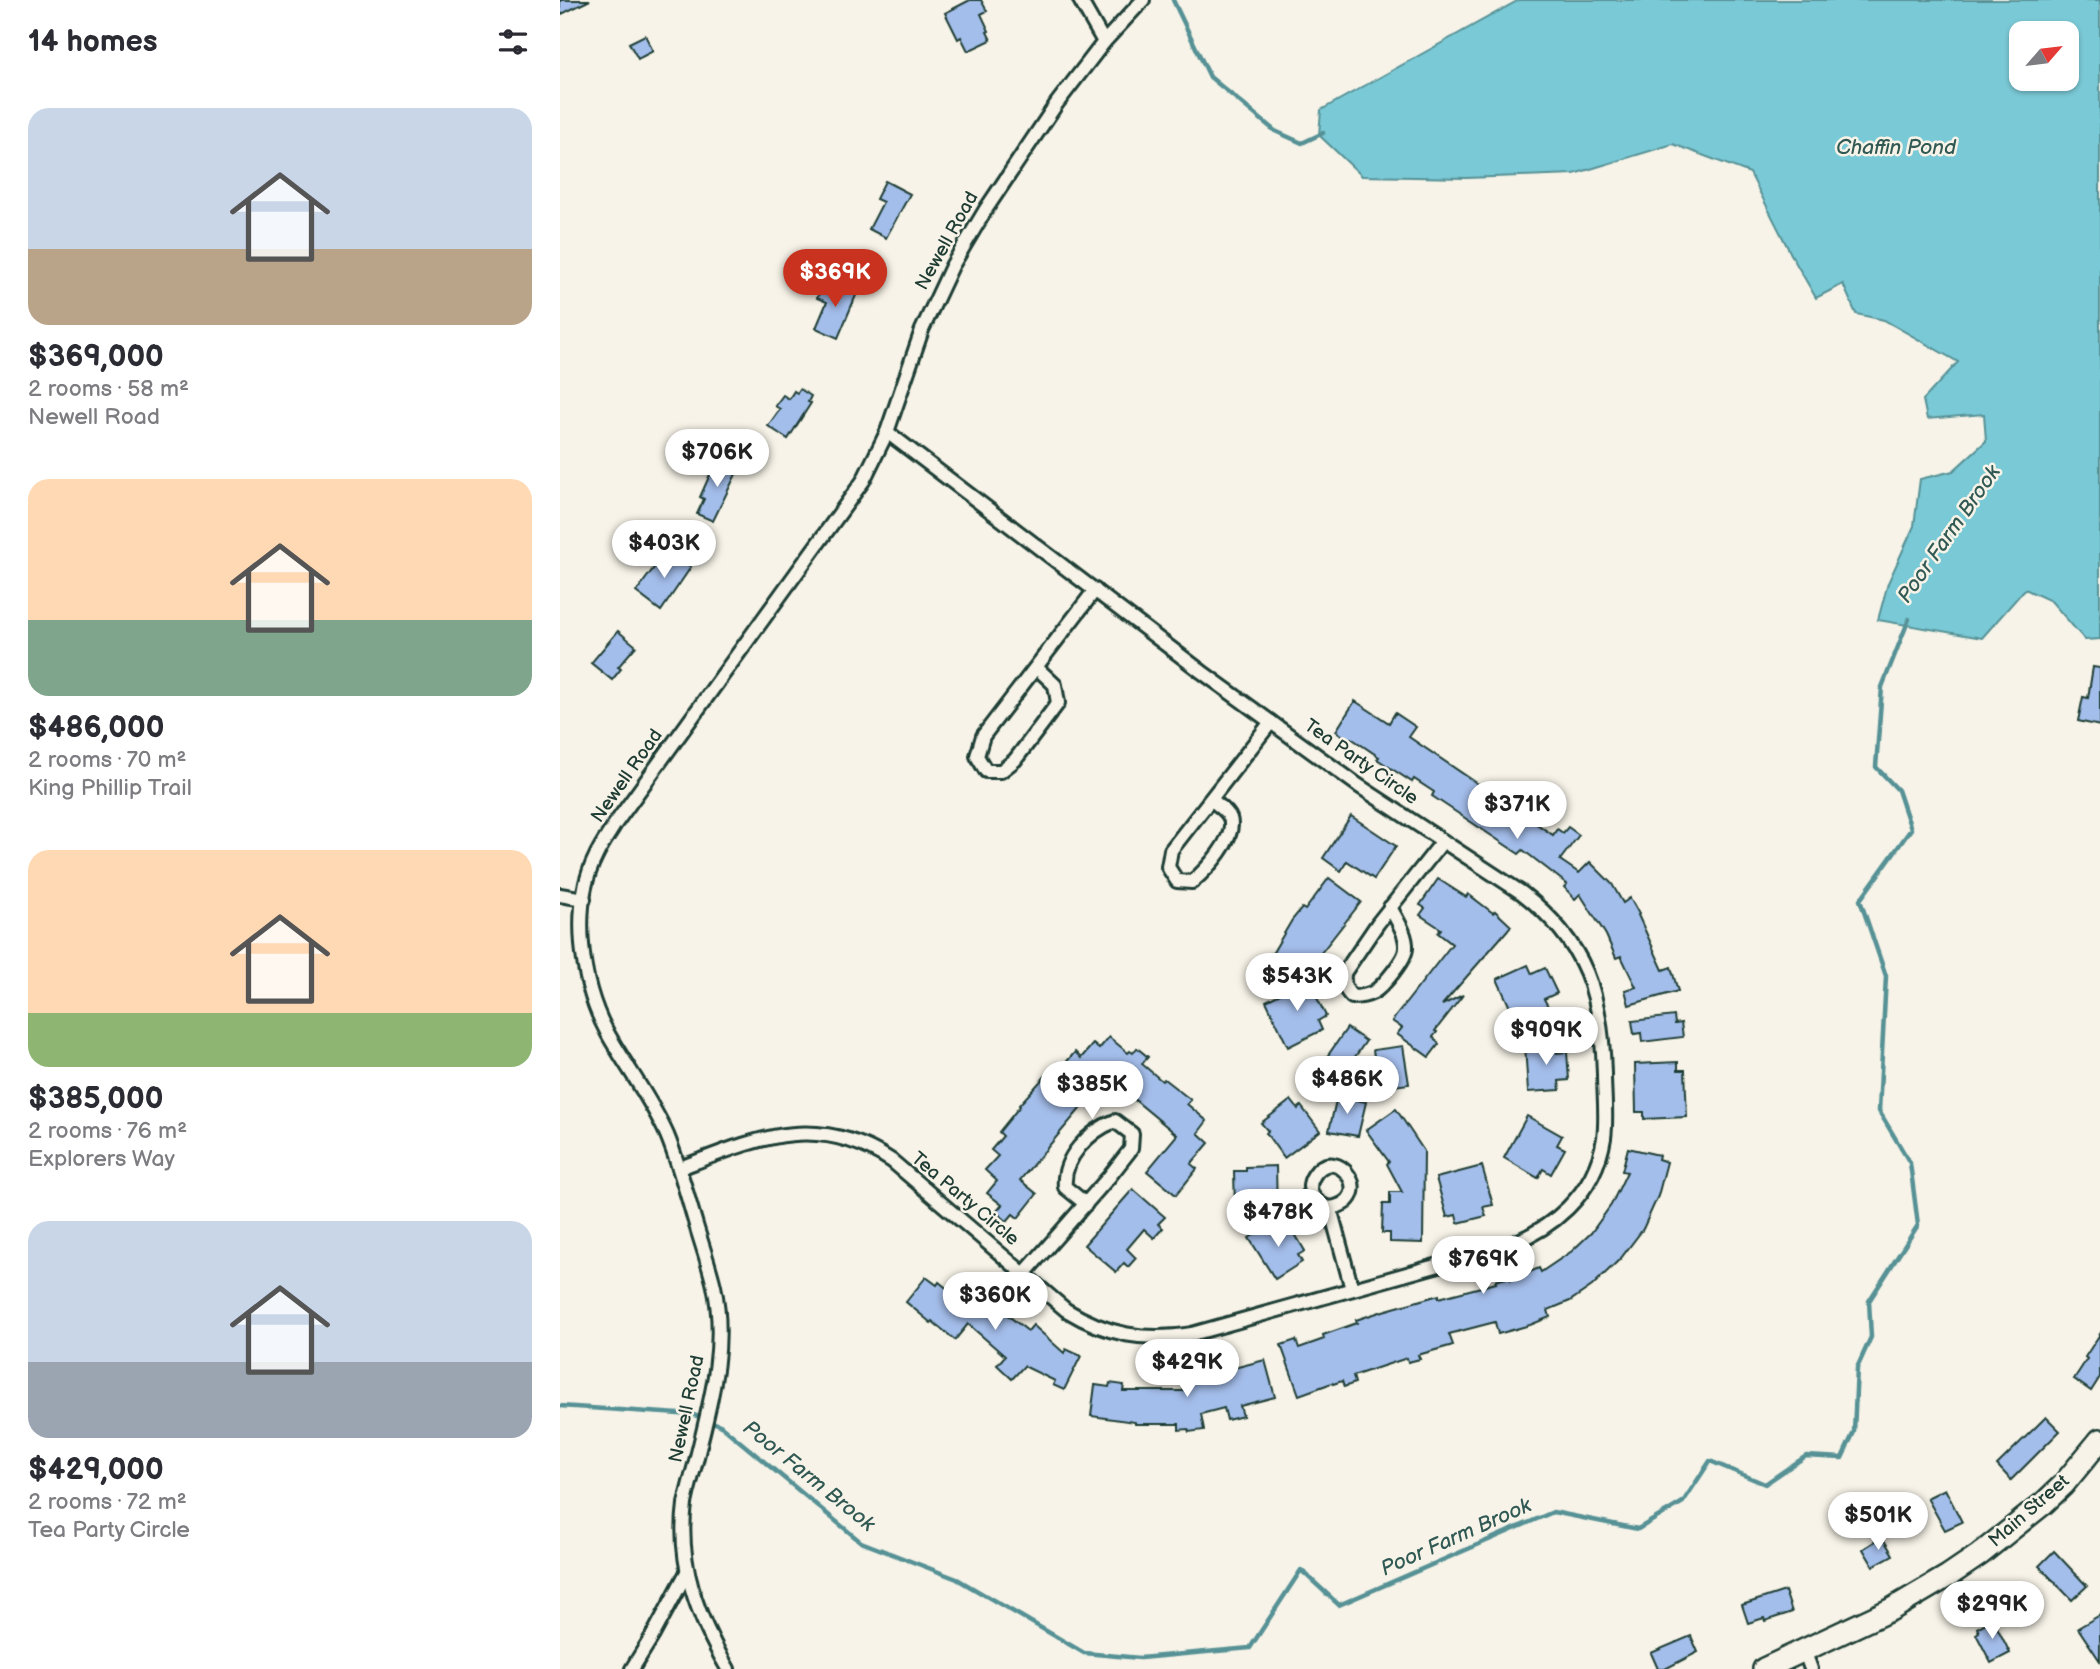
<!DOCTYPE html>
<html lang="en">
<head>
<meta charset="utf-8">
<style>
  :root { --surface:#fff; --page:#f2f2f3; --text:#2b2b33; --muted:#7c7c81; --accent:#c8321e }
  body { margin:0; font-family:"Balsamiq Sans",sans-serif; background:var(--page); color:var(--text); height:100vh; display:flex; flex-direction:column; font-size:26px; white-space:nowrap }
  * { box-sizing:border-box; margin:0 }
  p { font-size:23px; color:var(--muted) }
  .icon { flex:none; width:38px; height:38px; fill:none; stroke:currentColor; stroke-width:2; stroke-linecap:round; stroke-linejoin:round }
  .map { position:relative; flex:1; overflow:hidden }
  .drawer { display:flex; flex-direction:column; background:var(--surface); width:560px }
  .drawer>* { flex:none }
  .needle { width:46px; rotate:62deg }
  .controls { position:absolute; left:1449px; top:21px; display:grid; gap:14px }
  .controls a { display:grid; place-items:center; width:70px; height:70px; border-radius:14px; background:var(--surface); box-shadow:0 2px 5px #0004; font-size:35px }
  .price { position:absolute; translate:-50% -60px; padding:0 16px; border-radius:24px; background:#fff; color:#222; font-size:23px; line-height:46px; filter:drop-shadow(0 2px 4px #0008) }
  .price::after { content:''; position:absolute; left:50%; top:42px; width:21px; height:16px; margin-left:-10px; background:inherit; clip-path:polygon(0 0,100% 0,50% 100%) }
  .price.on { background:var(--accent); color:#fff }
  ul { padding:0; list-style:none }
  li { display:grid; align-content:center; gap:14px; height:371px; padding:0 28px }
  li span { display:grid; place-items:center; height:217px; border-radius:21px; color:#555 }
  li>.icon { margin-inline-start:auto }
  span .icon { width:126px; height:126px; fill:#fffc; stroke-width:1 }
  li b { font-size:30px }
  h2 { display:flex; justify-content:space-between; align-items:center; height:84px; padding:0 28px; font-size:30px }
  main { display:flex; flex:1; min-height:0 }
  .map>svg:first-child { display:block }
  .water { fill:#7ac9d6; stroke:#569195; stroke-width:2; fill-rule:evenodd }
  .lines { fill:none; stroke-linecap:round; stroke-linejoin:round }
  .stream { stroke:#569195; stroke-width:4.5 }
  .building { fill:#a4beeb; stroke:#1f3d34; stroke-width:2 }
  .street-casing { stroke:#1f3d34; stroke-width:18 }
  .primary-casing { stroke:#1f3d34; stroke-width:26 }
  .street { stroke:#f7f3e8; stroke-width:12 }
  .primary { stroke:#f7f3e8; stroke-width:21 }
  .labels { text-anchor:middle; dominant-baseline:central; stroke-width:5; stroke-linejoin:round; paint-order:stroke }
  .street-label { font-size:19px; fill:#1f3d34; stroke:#f7f3e8 }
  .water-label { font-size:21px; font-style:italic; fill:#315954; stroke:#f7f3e8 }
</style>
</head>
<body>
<main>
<section class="drawer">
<h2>14 homes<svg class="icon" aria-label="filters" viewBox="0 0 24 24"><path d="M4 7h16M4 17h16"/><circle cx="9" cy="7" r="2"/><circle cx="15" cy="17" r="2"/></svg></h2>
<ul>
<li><span style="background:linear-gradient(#c9d6e8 65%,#b9a48a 0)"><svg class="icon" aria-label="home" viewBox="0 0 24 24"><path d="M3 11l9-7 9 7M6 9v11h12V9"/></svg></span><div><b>$369,000</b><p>2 rooms · 58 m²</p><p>Newell Road</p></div></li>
<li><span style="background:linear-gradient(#ffd9b3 65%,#7fa58c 0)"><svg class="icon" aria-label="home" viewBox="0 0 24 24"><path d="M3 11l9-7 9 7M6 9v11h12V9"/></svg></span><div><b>$486,000</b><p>2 rooms · 70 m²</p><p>King Phillip Trail</p></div></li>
<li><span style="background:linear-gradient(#ffd9b3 75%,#8fb573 0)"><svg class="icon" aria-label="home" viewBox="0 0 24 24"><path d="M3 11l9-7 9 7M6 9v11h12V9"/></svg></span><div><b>$385,000</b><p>2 rooms · 76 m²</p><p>Explorers Way</p></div></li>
<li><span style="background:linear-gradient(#c9d6e8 65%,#9aa5b1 0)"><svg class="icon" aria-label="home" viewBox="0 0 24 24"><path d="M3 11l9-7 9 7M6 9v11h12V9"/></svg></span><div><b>$429,000</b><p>2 rooms · 72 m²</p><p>Tea Party Circle</p></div></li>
</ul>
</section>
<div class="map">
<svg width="1540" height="1669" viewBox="0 0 1540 1669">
  <rect width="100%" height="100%" fill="#f7f3e8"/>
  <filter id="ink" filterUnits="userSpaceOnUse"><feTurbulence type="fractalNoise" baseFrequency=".0143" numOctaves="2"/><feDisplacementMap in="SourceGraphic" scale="14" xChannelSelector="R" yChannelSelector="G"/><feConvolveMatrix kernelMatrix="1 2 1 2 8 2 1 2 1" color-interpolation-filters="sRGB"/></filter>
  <g filter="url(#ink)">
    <!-- water -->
    <path class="water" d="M 959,0 L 1540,0 L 1540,639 L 1525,640 L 1491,601 L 1465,589 L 1422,638 L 1318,620 L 1328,583 L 1354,526 L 1360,479 L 1393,471 L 1426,441 L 1424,414 L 1367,419 L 1363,400 L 1398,362 L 1324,320 L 1296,314 L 1283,284 L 1256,298 L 1233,258 L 1190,173 L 1113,144 L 1014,174 L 906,178 L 802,176 L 759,135 L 761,110 ZM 1461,33 L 1507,33 L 1507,79 L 1461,79 Z"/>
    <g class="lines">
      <!-- stream -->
      <g class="stream">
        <polyline points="613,0 650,77 715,131 742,143 763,133"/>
        <polyline points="0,1406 134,1415 160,1425 301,1542 397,1579 524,1653 580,1658 690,1648 741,1570 779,1605 993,1512 1078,1529 1123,1502 1150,1461 1205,1484 1246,1456 1282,1458 1294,1432 1297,1368 1311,1337 1309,1301 1358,1225 1350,1163 1319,1111 1326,976 1300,900 1351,829 1338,790 1316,767 1322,687 1349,619"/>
      </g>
    </g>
    <!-- building -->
    <g class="building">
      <polygon points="0,0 30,0 0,15"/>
      <polygon points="410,0 421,0 427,11 421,14 429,31 427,32 431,40 408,51 401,37 398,39 385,13"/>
      <polygon points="85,35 93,51 78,59 69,43"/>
      <polygon points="325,181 350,194 326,238 309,229 323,202 316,199"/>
      <polygon points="274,284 297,293 278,338 256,328 267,302 257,298 262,287 271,291"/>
      <polygon points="240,389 251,396 248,402 251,403 228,439 208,426 220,409 215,406 223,395 229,399 234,391 237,393"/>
      <polygon points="160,460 179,468 153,521 137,514 144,499 140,497 152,470 155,471"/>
      <polygon points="108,549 131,567 101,611 76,592"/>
      <polygon points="58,631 76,646 58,667 61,669 52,680 31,663"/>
      <polygon points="1533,667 1540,668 1540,726 1518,721 1523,697 1528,698"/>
      <polygon points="795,701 829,723 835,713 856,727 849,737 993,835 997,829 1003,833 1008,827 1019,835 1000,860 1019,873 1030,862 1052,884 1063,903 1070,898 1079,914 1078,915 1103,970 1111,967 1118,991 1069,1005 1065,990 1076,987 1061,956 1056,958 1046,935 1020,894 1015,899 1004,887 1007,884 963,850 959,854 872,796 874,792 854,779 852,782 829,767 817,759 819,757 791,738 789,740 776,731"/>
      <polygon points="791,816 836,846 814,879 787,861 781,871 763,858"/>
      <polygon points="769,878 801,902 761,953 749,976 712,954 732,920 742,908 745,910"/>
      <polygon points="878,879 906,897 908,894 933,913 935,911 951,926 882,1005 903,995 875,1031 877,1032 873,1037 879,1044 869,1057 837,1034 842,1028 832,1021 892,944 878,933 881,929 860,915 865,908 860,905"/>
      <polygon points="968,965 972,974 985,968 997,993 984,999 989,1008 957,1023 937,979"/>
      <polygon points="748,980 766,1016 758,1021 762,1030 728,1047 706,1001"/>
      <polygon points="1114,1016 1115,1024 1121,1023 1123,1037 1082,1042 1081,1033 1074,1034 1072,1021"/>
      <polygon points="787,1028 806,1041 783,1074 764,1061"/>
      <polygon points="549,1037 568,1053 570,1051 573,1053 577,1048 588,1057 582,1064 602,1081 604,1079 631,1100 627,1104 647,1121 638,1133 649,1143 631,1164 637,1169 616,1195 587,1171 617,1135 547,1077 460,1180 477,1194 458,1218 453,1214 447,1221 436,1212 442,1205 427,1193 437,1181 425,1170 438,1156 431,1150 443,1136 439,1132 460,1106 459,1105 497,1063 502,1067 515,1052 521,1058 533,1044 539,1049"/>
      <polygon points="996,1043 997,1053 1007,1052 1009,1080 999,1081 1000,1090 968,1092 965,1045"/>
      <polygon points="843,1046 849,1084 819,1088 813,1050"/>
      <polygon points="1118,1062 1118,1070 1125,1070 1127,1117 1084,1119 1084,1112 1076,1112 1075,1064"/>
      <polygon points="777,1096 806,1102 798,1136 769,1131"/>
      <polygon points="731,1100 738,1109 741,1106 760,1131 724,1158 706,1133 708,1131 701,1123"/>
      <polygon points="836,1109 864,1151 863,1243 830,1242 830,1233 822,1233 823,1204 830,1204 830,1192 842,1192 827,1164 829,1162 806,1130"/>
      <polygon points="967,1116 1002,1136 997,1145 1005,1149 991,1174 983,1169 978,1178 944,1158"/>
      <polygon points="1068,1148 1099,1155 1098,1159 1107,1162 1098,1196 1083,1229 1061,1258 1032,1286 1010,1301 988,1310 990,1317 970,1325 938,1334 935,1322 889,1334 893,1345 858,1355 860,1359 848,1362 847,1358 793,1376 795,1383 784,1387 782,1381 773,1384 772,1383 739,1395 721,1345 736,1340 739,1348 764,1339 763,1335 797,1323 796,1320 823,1311 879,1295 879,1298 936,1283 935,1281 950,1277 951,1280 979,1268 981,1272 1012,1251 1031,1233 1051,1205 1067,1172 1062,1171"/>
      <polygon points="716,1166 717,1211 686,1212 686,1207 675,1208 674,1171 686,1171 686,1167"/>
      <polygon points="922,1166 933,1205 923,1207 926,1216 898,1223 896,1215 887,1217 876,1178"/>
      <polygon points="573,1189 605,1217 598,1224 603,1228 594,1238 584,1229 567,1249 576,1258 568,1267 564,1263 556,1272 524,1245"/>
      <polygon points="718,1220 718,1231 729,1224 745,1251 738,1255 742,1262 715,1279 689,1238"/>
      <polygon points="366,1277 377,1285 379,1282 400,1299 402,1297 405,1300 414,1289 468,1331 473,1325 504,1353 506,1349 521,1356 504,1390 493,1385 495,1381 464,1366 452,1379 437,1365 445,1356 408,1324 395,1340 372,1321 371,1323 346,1302"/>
      <polygon points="1540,1334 1540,1377 1531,1391 1514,1379 1527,1359 1525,1357"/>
      <polygon points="705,1360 715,1397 680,1406 683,1416 667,1420 664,1408 641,1414 644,1430 629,1432 628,1429 619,1430 619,1424 575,1424 575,1422 531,1416 535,1385 549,1387 550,1383 564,1385 563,1391 624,1391 622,1382 657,1377 656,1370 670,1367 670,1369"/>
      <polygon points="1486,1417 1500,1431 1451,1480 1437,1465"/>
      <polygon points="1385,1489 1402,1522 1385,1530 1367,1498"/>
      <polygon points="1322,1537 1333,1555 1313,1566 1303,1549"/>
      <polygon points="1494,1551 1527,1586 1512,1600 1479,1566"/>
      <polygon points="1225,1591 1232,1612 1205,1621 1204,1618 1188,1623 1182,1605"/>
      <polygon points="1540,1615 1540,1661 1518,1628"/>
      <polygon points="1433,1619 1450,1653 1431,1663 1416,1634 1419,1632 1417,1628"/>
      <polygon points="1131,1636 1138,1652 1105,1669 1098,1669 1091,1653"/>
    </g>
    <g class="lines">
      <!-- street casing -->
      <g class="street-casing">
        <g id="street">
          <polyline points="520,0 544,42"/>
          <polyline points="476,667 495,685 498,703 455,760 441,771 426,771 417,756 423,736 535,590"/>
          <path d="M 651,799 C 657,805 667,810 670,818 C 677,838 646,870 632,882 L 617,881 L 608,867 L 611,850 L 711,722"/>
          <polyline points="0,895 24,899"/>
          <path d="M 830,907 C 836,919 847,934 846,948 C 846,959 823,986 814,992 C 806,996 801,997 792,997 C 785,990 783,984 784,973 L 818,923 L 883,841"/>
          <path d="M 120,1168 C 196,1139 256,1111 332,1161 L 506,1310 C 547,1335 585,1342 632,1334 L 940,1248 C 991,1231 1035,1195 1044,1138 C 1047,1117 1044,1095 1044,1074 C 1042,996 1027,943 962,893 L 799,786 L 642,672 L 327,432"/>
          <path d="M 770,1208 C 819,1200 776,1141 754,1175 C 744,1190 755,1204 770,1208 L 792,1289"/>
          <path d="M 464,1274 L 549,1177 L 571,1149 L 572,1134 L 555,1121 C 529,1131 502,1158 505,1187 L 526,1204"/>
          <polyline points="1244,1650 1251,1669"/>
          <polyline points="72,1669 93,1635 127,1572"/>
          <path d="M 168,1669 C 138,1618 117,1564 125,1504 C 128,1488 133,1473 137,1457 C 151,1400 167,1345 154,1286 C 149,1265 142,1245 136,1225 C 127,1195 119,1164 107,1135 C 91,1099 67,1068 48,1034 C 21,985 10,907 36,856 C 41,845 49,834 55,824 L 303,481 L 327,432 L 362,330 L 392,266 L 426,209 L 497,103 L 544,42 L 583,0"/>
        </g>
      </g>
      <!-- primary casing -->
      <g class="primary-casing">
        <polyline id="primary" points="1204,1669 1332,1609 1388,1576 1419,1555 1484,1503 1503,1485 1540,1440"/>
      </g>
      <!-- street -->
      <use href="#street" class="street"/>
      <!-- primary -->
      <use href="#primary" class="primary"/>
    </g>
  </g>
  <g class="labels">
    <!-- street labels -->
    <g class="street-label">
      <text transform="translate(387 241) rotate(-61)">Newell Road</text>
      <text transform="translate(801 762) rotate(35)">Tea Party Circle</text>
      <text transform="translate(67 776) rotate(-55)">Newell Road</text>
      <text transform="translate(405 1199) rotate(40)">Tea Party Circle</text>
      <text transform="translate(127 1409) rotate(-78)">Newell Road</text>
      <text transform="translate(1469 1511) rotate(-41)">Main Street</text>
    </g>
    <!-- water labels -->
    <g class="water-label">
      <text x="1336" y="147">Chaffin Pond</text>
      <text transform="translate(1389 534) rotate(-55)">Poor Farm Brook</text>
      <text transform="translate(249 1476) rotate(39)">Poor Farm Brook</text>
      <text transform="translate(896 1537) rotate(-24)">Poor Farm Brook</text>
    </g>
  </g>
</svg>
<div class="controls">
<a><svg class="needle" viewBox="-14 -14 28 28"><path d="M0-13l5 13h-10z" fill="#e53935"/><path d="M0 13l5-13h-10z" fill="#7c7c81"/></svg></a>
</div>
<b class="price on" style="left:275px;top:309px">$369K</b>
<b class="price" style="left:157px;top:489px">$706K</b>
<b class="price" style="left:104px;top:580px">$403K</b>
<b class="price" style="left:957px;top:841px">$371K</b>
<b class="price" style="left:737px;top:1013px">$543K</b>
<b class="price" style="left:986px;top:1067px">$909K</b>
<b class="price" style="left:787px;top:1116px">$486K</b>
<b class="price" style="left:532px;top:1121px">$385K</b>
<b class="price" style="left:718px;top:1249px">$478K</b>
<b class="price" style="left:923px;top:1296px">$769K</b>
<b class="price" style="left:435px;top:1332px">$360K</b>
<b class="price" style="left:627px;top:1399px">$429K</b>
<b class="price" style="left:1318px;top:1552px">$501K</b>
<b class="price" style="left:1432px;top:1641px">$299K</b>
</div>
</main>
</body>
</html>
